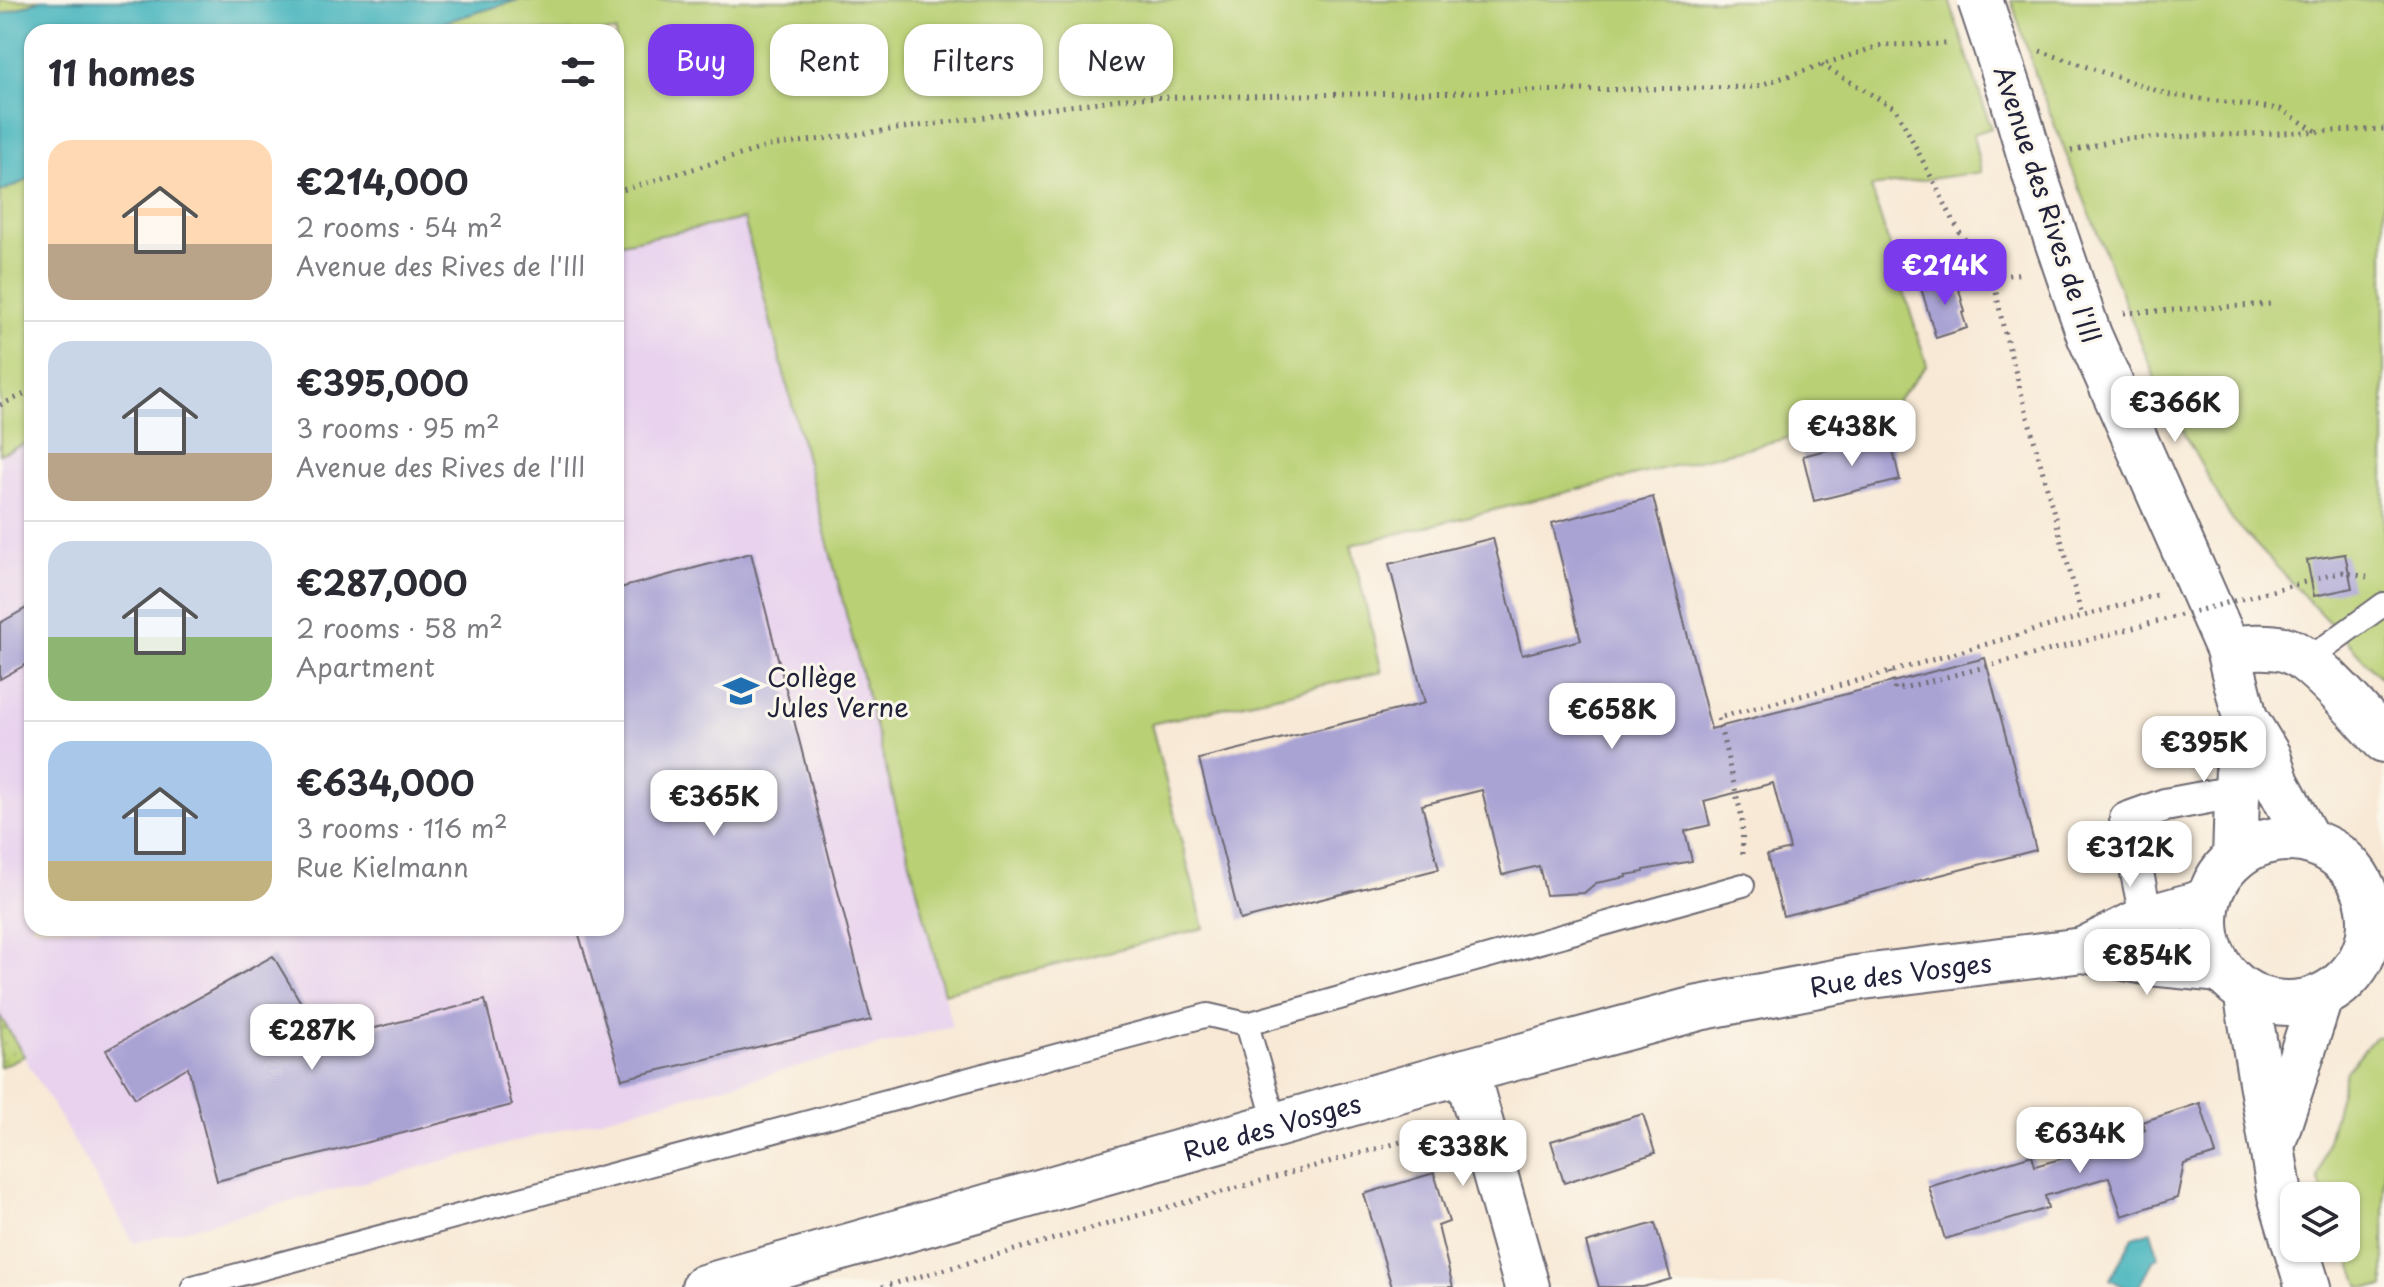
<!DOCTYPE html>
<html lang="en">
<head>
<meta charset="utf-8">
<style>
  :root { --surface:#fff; --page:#f2f2f3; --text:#2b2b33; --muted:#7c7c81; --line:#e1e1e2; --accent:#7c3aed }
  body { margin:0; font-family:"Playpen Sans",sans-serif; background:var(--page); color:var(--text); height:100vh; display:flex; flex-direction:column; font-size:30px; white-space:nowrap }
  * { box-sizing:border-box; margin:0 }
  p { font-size:26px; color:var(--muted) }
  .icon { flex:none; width:44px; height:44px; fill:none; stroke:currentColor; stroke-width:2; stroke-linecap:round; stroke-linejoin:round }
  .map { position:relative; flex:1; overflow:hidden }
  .drawer { position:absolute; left:24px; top:24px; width:600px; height:912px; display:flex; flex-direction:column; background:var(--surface); border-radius:24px; box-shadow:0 2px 6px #0004 }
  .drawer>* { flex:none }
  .top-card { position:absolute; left:648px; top:24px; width:760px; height:72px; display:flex; gap:16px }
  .tools { position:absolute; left:2280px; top:1182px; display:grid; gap:16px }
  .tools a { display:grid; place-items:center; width:80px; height:80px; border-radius:16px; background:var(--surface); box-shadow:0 2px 6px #0004; font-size:40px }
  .price { position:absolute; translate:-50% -68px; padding:0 18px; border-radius:16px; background:#fff; color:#222; font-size:26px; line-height:52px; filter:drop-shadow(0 2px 4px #0008) }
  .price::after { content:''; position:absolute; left:50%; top:48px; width:24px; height:18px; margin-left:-12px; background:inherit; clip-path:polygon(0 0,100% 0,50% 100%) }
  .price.active { background:var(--accent); color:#fff }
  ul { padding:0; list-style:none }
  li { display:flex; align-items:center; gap:24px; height:200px; padding:0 24px }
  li+li { border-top:2px solid var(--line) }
  li span { display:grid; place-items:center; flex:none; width:224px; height:160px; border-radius:24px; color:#555 }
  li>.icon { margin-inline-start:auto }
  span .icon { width:96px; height:96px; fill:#fffc; stroke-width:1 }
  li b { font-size:34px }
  h2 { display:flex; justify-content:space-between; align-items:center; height:96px; padding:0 24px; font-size:34px }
  .pill { padding:0 28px; border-radius:24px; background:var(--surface); box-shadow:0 2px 6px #0004; font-size:28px; line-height:72px }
  .pill.active { background:var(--accent); color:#fff }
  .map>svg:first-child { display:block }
  .built { fill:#e8d2ee }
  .grass { fill:#b9d075; stroke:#6e7958; stroke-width:2 }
  .park { fill:url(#park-dots); stroke:#6e7958; stroke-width:2 }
  .water { fill:#43b3bc; stroke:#326a7c; stroke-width:2 }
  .building { fill:#a9a3d4 }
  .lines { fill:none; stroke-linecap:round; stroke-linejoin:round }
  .service-casing { stroke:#6d6871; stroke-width:26 }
  .pedestrian-casing { stroke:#6d6871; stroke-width:36 }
  .minor-casing { stroke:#6d6871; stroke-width:48 }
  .tertiary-casing { stroke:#6d6871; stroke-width:48 }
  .secondary-casing { stroke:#6d6871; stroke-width:48 }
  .path { stroke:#6d6871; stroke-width:5; stroke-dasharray:2 6; stroke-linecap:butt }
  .service { stroke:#fff; stroke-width:22 }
  .pedestrian { stroke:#fff; stroke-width:32 }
  .minor { stroke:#fff; stroke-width:44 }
  .tertiary { stroke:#fff; stroke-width:44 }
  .secondary { stroke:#fff; stroke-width:44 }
  .tertiary-bridge-casing { stroke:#6d6871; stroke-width:48; stroke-linecap:butt }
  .path-bridge { stroke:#6d6871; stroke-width:5; stroke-dasharray:2 6; stroke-linecap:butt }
  .tertiary-bridge { stroke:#fff; stroke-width:44 }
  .labels { text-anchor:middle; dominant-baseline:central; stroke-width:6; stroke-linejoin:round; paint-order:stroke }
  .street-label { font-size:26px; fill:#22223b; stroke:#fbf7ec }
  .poi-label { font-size:26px; fill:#22223b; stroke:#fbf7ec; text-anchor:start }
</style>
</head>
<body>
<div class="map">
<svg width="2384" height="1287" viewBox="0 0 2384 1287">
  <defs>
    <pattern id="park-dots" width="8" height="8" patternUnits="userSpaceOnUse" patternTransform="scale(2)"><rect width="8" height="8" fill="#b9d075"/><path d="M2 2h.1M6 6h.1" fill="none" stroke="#9fb266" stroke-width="1.8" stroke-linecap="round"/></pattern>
  </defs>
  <rect width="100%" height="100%" fill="#fbf7ec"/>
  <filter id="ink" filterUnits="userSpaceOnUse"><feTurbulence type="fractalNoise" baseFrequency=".0125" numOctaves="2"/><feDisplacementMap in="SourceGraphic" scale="16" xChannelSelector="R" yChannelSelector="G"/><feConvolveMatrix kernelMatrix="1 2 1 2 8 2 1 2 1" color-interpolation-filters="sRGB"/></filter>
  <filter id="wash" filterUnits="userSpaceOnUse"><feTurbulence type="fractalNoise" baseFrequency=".006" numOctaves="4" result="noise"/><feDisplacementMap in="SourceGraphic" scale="32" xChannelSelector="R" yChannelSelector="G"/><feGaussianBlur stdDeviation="1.8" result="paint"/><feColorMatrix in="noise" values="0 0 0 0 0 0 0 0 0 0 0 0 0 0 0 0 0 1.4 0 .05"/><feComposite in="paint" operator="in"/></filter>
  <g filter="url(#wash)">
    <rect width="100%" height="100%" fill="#f8e9d6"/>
    <!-- built -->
    <polygon class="built" points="744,218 952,1026 134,1243 0,1016 0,454 32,441 32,928 616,928 616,244"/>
    <!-- grass -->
    <g class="grass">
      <polygon points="0,0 41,0 0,15"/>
      <polygon points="518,0 1949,0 1991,128 1973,134 1981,172 1871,187 1927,365 1886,414 1351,545 1382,672 1151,724 1204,928 944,993 744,219 616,244 616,32 411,32"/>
      <polygon points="2011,0 2384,0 2384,681 2230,517 2160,391 2040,88"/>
      <polygon points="32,178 32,441 0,454 0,192"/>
      <polygon points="2384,1036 2384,1287 2360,1287 2345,1248 2346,1196 2324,1196 2318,1179 2346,1071 2375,1037"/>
    </g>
    <!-- park -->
    <polygon class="park" points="0,1016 24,1056 0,1067"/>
    <!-- water -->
    <g class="water">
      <polygon points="41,0 518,0 411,32 32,32 32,178 0,192 0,15"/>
      <polygon points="2151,1231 2159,1257 2154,1259 2139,1287 2124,1287 2110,1279 2133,1237"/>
    </g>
    <g id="blocks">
      <!-- building -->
      <g class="building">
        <polygon points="1956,278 1965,312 1962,313 1967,328 1936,338 1921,288"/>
        <polygon points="1889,434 1900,480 1814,501 1803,456"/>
        <polygon points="1653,497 1711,729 1985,658 2036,850 1783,916 1767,855 1790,849 1773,783 1704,801 1710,825 1685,831 1692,861 1644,870 1644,872 1626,875 1627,877 1596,883 1584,893 1546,895 1539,866 1502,875 1482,790 1422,805 1439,869 1240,920 1199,759 1425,703 1389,564 1493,538 1522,655 1581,640 1552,523"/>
        <polygon points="751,553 871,1020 622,1079 577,928 616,928 616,589"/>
        <polygon points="2345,554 2352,588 2314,596 2307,560"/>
        <polygon points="32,605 32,661 0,679 0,623"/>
        <polygon points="273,956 324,1041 485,1000 512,1105 217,1181 188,1067 135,1098 106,1050"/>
        <polygon points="2200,1103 2216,1154 2184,1164 2177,1198 2122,1216 2109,1177 2045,1196 2048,1208 1945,1239 1929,1187 2032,1155 2035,1166 2100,1148 2098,1145 2145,1130 2142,1122"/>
        <polygon points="1643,1114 1655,1153 1564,1183 1551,1141"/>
        <polygon points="1434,1173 1449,1222 1438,1226 1453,1287 1392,1287 1364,1194"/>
        <polygon points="1655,1223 1671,1279 1643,1287 1599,1287 1586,1243"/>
      </g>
    </g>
  </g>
  <g filter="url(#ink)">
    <use href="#blocks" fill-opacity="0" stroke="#6d6871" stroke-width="2"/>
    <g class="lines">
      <!-- service casing -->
      <g class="service-casing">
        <g id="service">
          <polyline points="2307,660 2384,604"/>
          <polyline points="1247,1024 1743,885"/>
          <polyline points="193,1287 1208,1015 1247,1024 1276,1126"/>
        </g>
      </g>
      <!-- pedestrian casing -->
      <g class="pedestrian-casing">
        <polyline id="pedestrian" points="2143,902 2126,819 2165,805 2224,794"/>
      </g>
      <!-- minor casing -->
      <g class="minor-casing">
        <g id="minor">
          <path d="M 2228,649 C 2246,647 2267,645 2284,649 C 2312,655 2363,718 2384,740"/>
          <polyline points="2246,992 2280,1195 2294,1242"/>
          <polyline points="1466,1071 1527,1287"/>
          <polyline points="2274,1140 2320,998"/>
          <polyline points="2296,1248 2308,1287"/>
        </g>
      </g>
      <!-- tertiary casing -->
      <g class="tertiary-casing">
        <g id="tertiary">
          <polyline points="2012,96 2039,188 2089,335 2228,649 2245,718 2268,756 2277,783 2308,841"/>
          <polyline points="2235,858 2238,767 2245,718"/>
        </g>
      </g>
      <!-- secondary casing -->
      <g class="secondary-casing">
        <g id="secondary">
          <circle cx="2288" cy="921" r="82"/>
          <polyline points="2083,950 2147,918 2207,901"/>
          <path id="s1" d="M 704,1287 L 1466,1071 L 1699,1008 L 1855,978 L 2083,950 L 2150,963 L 2221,970"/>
        </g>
      </g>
      <!-- path -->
      <g class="path">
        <polyline points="2040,51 2170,95 2280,109 2318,132"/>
        <polyline points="1822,65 1896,109 1960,233 1993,277 2023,273"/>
        <polyline points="2071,151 2120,139 2384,129"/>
        <polyline points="616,192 770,146 1128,98 1754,87 1882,45 1951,44"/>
        <polyline points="1993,277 2003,326 2082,616"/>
        <polyline points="2124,313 2271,304"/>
        <polyline points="0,405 32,391"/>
        <polyline points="2342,572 2367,577"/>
        <polyline points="1890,672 1895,690 2040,653"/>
        <polyline points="1743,854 1742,818 1718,718 1890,672 2160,594"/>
        <polyline points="882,1287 1440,1131"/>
      </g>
      <!-- service -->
      <use href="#service" class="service"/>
      <!-- pedestrian -->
      <use href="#pedestrian" class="pedestrian"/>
      <!-- minor -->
      <use href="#minor" class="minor"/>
      <!-- tertiary -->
      <use href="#tertiary" class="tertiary"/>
      <!-- secondary -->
      <use href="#secondary" class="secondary"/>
      <!-- tertiary-bridge casing -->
      <g class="tertiary-bridge-casing">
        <polyline id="tertiary-bridge" points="1980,0 2012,96"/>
      </g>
      <!-- path-bridge -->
      <polyline class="path-bridge" points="2040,653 2342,572"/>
      <!-- tertiary-bridge -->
      <use href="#tertiary-bridge" class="tertiary-bridge"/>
    </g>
  </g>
  <!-- icons -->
  <defs>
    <g id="school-bare" transform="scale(2.76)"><path d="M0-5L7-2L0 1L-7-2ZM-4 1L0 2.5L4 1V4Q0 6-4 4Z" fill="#1f6fb2" stroke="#fbf7ec" stroke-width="2.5" paint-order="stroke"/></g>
  </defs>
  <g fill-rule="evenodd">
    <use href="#school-bare" x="741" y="691"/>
  </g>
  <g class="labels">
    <!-- street labels -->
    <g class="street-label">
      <text transform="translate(2048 204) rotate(72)">Avenue des Rives de l'Ill</text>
      <text stroke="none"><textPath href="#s1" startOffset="1238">Rue des Vosges</textPath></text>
      <text stroke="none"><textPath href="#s1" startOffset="590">Rue des Vosges</textPath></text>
    </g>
    <!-- poi labels -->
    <g class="poi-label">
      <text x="767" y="676">Collège<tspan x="767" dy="30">Jules Verne</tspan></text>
    </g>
  </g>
</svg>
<div class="tools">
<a><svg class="icon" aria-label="layers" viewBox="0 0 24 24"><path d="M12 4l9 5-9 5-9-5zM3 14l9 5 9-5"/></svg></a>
</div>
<b class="price active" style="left:1945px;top:307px">€214K</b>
<b class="price" style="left:2175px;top:444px">€366K</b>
<b class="price" style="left:1852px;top:468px">€438K</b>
<b class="price" style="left:1612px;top:751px">€658K</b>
<b class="price" style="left:2204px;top:784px">€395K</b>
<b class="price" style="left:714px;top:838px">€365K</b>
<b class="price" style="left:2130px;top:889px">€312K</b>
<b class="price" style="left:2147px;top:997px">€854K</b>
<b class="price" style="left:312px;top:1072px">€287K</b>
<b class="price" style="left:2080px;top:1175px">€634K</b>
<b class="price" style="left:1463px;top:1188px">€338K</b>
<div class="top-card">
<a class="pill active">Buy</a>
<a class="pill">Rent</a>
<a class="pill">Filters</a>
<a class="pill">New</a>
</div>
<section class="drawer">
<h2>11 homes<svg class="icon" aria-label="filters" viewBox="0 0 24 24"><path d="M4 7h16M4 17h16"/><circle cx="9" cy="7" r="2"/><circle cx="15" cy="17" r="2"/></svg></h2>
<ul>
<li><span style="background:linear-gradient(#ffd9b3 65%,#b9a48a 0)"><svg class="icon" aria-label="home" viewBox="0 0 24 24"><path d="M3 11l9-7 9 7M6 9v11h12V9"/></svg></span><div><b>€214,000</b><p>2 rooms · 54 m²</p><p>Avenue des Rives de l'Ill</p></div></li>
<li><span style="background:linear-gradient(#c9d6e8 70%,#b9a48a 0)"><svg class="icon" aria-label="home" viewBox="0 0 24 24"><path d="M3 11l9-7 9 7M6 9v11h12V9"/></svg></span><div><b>€395,000</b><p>3 rooms · 95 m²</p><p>Avenue des Rives de l'Ill</p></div></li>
<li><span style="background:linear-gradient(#c9d6e8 60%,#8fb573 0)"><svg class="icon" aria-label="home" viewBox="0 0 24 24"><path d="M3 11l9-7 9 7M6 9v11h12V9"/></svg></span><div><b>€287,000</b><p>2 rooms · 58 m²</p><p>Apartment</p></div></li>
<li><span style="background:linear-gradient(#a9c7e8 75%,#c2b280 0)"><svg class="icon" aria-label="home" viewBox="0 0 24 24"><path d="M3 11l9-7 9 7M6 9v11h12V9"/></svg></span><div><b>€634,000</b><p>3 rooms · 116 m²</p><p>Rue Kielmann</p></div></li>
</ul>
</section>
</div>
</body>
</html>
